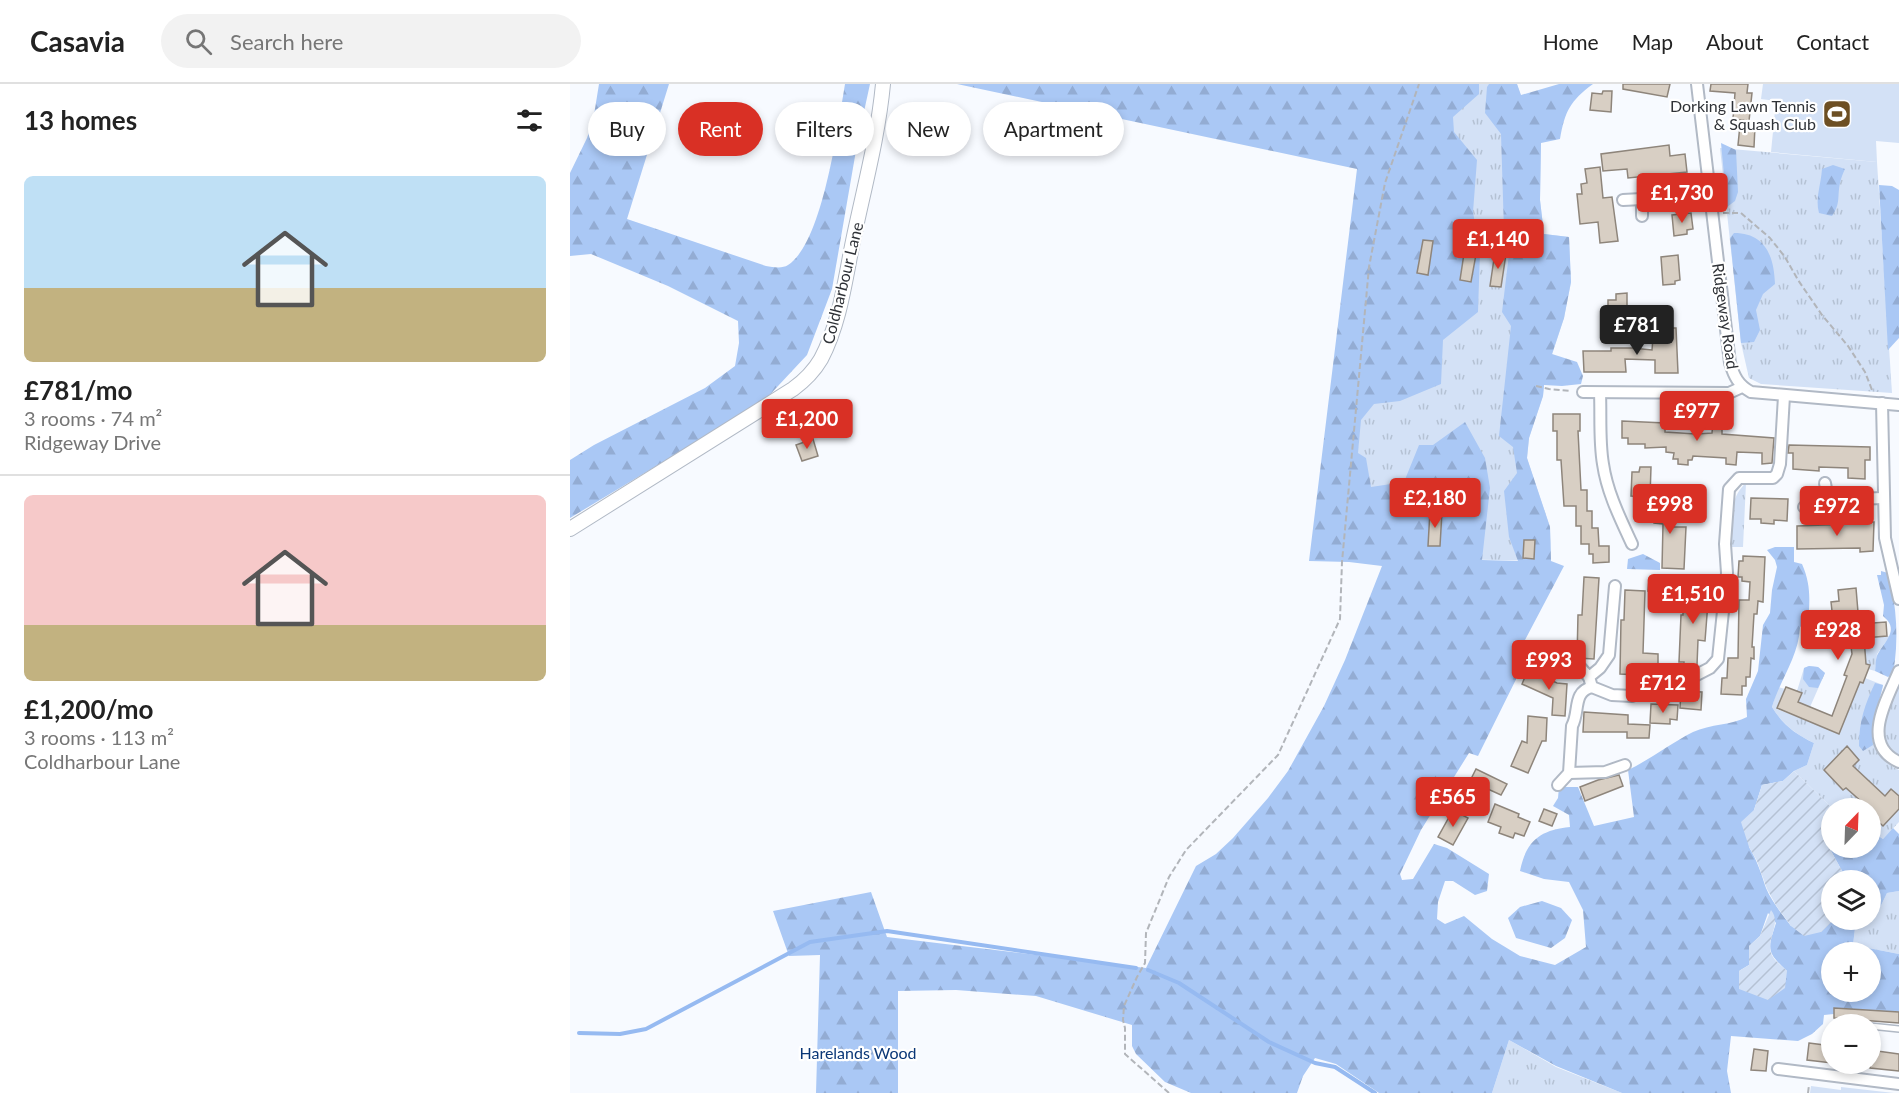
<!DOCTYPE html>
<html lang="en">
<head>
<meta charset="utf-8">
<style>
  :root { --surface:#fff; --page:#f2f2f2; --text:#222; --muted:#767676; --line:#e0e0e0; --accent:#d93025 }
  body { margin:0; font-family:Lato,sans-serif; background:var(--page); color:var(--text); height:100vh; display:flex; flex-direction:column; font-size:22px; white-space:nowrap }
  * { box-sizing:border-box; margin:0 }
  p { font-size:20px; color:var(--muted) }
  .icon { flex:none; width:33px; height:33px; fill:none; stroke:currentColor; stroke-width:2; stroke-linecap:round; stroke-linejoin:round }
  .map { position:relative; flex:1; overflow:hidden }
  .details { display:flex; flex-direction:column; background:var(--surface); width:570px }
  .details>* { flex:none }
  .banner { position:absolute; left:18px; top:18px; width:570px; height:54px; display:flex; gap:12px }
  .needle { width:39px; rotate:23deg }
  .controls { position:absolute; left:1251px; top:714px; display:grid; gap:12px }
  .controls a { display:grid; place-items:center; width:60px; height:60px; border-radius:50%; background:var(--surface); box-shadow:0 3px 9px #0003; font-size:30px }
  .price { position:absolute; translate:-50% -51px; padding:0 14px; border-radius:6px; background:var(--accent); color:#fff; font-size:20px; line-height:39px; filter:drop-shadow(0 2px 3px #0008) }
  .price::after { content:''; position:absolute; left:50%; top:36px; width:18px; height:14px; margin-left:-9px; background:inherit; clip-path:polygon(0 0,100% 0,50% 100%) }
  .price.on { background:#222; color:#fff }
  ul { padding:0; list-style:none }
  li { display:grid; align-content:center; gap:12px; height:318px; padding:0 24px }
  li+li { border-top:2px solid var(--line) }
  li span { display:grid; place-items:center; height:186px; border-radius:9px; color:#555 }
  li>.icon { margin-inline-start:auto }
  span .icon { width:108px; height:108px; fill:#fffc; stroke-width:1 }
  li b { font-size:26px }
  h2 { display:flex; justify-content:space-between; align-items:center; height:72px; padding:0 24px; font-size:26px }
  .tag { padding:0 21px; border-radius:27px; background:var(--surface); box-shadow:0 3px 9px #0003; font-size:21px; line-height:54px }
  .tag.on { background:var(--accent); color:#fff }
  header { display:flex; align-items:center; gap:36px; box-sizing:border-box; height:84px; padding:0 30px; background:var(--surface); border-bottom:2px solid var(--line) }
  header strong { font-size:28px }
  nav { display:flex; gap:33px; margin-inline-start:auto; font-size:21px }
  .search { width:420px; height:54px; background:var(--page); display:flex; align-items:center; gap:15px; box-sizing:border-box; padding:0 21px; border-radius:33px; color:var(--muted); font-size:22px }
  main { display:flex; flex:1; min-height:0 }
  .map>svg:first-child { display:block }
  .grass { fill:url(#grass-tufts) }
  .forest { fill:url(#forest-firs); fill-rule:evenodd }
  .garden { fill:url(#garden-furrows) }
  .pitch { fill:#d3e1f6 }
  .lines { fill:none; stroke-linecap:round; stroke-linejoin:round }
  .stream { stroke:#96baf1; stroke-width:4 }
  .building { fill:#d8cfc4; stroke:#8e857b; stroke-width:1.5 }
  .service-casing { stroke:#b1b9c5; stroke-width:8 }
  .minor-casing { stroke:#b1b9c5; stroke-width:14 }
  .tertiary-casing { stroke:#b1b9c5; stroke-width:16 }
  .path { stroke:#b2b5ba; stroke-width:2; stroke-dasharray:6 3; stroke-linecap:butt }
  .service { stroke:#fff; stroke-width:5 }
  .minor { stroke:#fff; stroke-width:10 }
  .tertiary { stroke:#fff; stroke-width:14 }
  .labels { text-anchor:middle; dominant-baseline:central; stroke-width:4.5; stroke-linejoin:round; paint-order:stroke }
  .poi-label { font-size:16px; fill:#2f3237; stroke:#fff; text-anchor:end }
  .street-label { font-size:16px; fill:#2f3237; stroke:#fff }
  .park-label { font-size:16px; fill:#0a3777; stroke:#fff }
</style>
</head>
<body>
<header>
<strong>Casavia</strong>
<div class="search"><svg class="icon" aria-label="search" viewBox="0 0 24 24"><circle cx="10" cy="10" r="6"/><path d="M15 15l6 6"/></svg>Search here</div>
<nav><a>Home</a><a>Map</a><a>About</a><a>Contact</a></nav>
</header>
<main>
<section class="details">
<h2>13 homes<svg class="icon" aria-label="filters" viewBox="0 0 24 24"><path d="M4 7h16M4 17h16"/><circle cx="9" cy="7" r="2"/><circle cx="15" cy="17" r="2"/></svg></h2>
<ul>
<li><span style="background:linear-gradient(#bfe0f5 60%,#c2b280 0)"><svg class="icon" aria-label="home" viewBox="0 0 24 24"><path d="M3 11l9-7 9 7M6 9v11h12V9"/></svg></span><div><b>£781/mo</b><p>3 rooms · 74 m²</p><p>Ridgeway Drive</p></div></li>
<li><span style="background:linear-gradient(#f6c9c9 70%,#c2b280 0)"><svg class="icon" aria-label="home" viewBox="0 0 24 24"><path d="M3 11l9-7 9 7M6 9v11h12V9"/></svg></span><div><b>£1,200/mo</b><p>3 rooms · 113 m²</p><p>Coldharbour Lane</p></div></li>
</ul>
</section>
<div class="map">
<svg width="1329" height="1009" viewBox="0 0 1329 1009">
  <defs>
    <pattern id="grass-tufts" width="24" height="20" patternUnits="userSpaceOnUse" patternTransform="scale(1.5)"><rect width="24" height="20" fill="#d3e1f6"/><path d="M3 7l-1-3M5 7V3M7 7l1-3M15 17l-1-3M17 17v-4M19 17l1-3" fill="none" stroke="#b5c2d4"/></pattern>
    <pattern id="forest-firs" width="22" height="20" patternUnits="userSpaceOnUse" patternTransform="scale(1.5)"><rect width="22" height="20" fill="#aac8f5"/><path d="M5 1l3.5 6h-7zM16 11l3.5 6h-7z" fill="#93acd3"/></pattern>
    <pattern id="garden-furrows" width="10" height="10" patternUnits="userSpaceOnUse" patternTransform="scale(1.5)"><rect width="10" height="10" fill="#d3e1f6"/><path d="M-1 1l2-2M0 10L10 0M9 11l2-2" fill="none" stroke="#b5c2d4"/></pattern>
  </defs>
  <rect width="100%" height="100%" fill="#f7faff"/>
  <!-- grass -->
  <g class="grass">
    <polygon points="853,0 947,0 954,22 971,58 970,116 974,150 999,153 1001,198 994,234 975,292 973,312 959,354 957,374 980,443 981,477 867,475 779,478 802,186"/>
    <polygon points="1150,64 1307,78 1322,309 1191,300 1179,294 1171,259"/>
    <path d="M 1176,399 L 1173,463 L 1160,463 C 1161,440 1158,415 1176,399 Z"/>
    <polygon points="1320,552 1307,570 1305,587 1298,585 1300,581 1296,580 1294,554"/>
    <polygon points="1239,582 1248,583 1255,589 1240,623 1228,618 1231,609 1227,607 1234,584"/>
    <path d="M 1295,594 L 1313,601 C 1312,610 1308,616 1306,625 C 1298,651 1303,674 1329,686 L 1329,738 L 1313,755 L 1301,747 L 1300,724 L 1262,724 L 1224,687 L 1237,681 L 1244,659 C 1226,650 1213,641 1202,623 L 1208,603 L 1215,605 L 1207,625 L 1269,649 L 1290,598 Z"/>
    <path d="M 1329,599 L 1329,672 C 1301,660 1322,619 1329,599 Z"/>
    <polygon points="1329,807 1329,870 1283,861 1286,836 1300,836 1301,832 1306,832 1317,809"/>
    <polygon points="939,956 986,983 1052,1009 922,1009"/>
    <polygon points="1241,1002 1271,1006 1271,1003 1324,1009 1240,1009"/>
  </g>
  <!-- forest -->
  <g class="forest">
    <path d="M 29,0 L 99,0 L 57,135 L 196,182 C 203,183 212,185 218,181 C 253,159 268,41 275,0 L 300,0 L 288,55 L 262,205 L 237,271 L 194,317 L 0,434 L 0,376 L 24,361 L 135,304 L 165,282 L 169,259 L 168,237 L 98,202 L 21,170 L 0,172 L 0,89 L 17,54 L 23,37 Z"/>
    <path d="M 387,0 L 909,0 L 909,10 L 883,33 L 884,48 L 907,76 L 903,128 L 910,167 L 908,228 L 873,256 L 871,300 L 830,317 L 804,320 L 791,336 L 788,369 L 796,374 L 801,403 L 834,398 L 849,361 L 863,361 L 895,338 L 915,374 L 920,404 L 912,476 L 948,477 L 939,453 L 934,407 L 947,389 L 943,363 L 929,352 L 941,242 L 932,228 L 939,170 L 934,147 L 931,50 L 915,29 L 917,3 L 919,0 L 947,0 L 951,11 L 989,0 L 1023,0 C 1000,17 995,27 990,55 L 971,59 L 970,116 L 974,150 L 999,153 L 1001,198 L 994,234 L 982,270 L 1007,278 L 1013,292 L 1011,300 L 992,302 L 974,301 L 973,312 L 959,354 L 957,374 L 980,443 L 981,477 L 994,482 L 955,556 L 963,561 L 908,672 L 899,669 L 851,746 L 830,790 L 832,796 L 843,795 L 864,760 L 877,764 L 919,790 L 917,807 L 905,811 L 883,797 L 875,797 L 868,818 L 867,835 L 875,840 L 894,832 L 922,855 L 950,872 L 985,881 L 1016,863 L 1013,826 L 999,798 L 974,795 L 950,787 C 956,757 970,746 1000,743 L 999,731 L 983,722 L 988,714 L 989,703 L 1008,703 L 1024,742 L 1064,733 L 1058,686 C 1081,675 1101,659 1123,648 C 1140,640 1163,641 1177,633 L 1176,615 L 1188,587 L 1193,541 L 1200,529 L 1202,506 L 1207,483 L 1205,476 L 1197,466 L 1205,463 L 1224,463 L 1224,478 L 1232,480 C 1241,500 1240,517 1238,538 L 1230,543 C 1229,572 1210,596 1202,623 C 1213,641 1225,650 1244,659 L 1237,681 L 1224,687 L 1213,697 L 1192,701 L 1184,726 L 1179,763 C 1187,776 1191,789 1196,804 C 1202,818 1212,830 1221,842 L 1251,848 L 1263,836 L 1286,836 L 1283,861 L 1329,870 L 1329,928 L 1265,924 L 1264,930 L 1254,931 L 1253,940 L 1242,950 L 1228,957 L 1161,952 L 1157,987 L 1161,1009 L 1052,1009 L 986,982 L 939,956 L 922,1009 L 809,1009 L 766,980 L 745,974 L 733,992 L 727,1009 L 621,1009 L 595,998 L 566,970 L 562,962 L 562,941 L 466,912 L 386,906 L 328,907 L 328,1009 L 246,1009 L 250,871 L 219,872 L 203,827 L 301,808 L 317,853 L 576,884 L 626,782 L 646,770 L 663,754 L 698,714 L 718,687 L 754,622 L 775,576 L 812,482 L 779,478 L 739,477 L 787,85 ZM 1198,829 L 1206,839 C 1197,866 1197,868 1217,887 L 1169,887 L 1179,881 L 1179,862 L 1190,852 ZM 1262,868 L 1300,868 L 1300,908 L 1262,908 Z"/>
    <polygon points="1151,59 1166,66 1168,108 1165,117 1157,123"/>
    <path d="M 1263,81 L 1275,85 C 1273,89 1271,94 1270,99 C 1267,113 1271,119 1262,132 L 1249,129 C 1245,114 1251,101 1252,85 Z"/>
    <polygon points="1309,101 1322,102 1329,106 1329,254 1318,266"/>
    <path d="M 1164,149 C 1196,149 1204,173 1205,200 L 1193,210 L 1186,226 L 1190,246 L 1184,258 L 1171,259 L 1160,154 Z"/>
    <polygon points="1073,470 1090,479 1090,486 1057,485 1058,475"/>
    <path d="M 1311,487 L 1318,489 C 1327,522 1329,557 1323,590 L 1318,593 L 1305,587 C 1306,581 1305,573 1309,568 C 1317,555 1329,545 1313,532 L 1314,521 L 1307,491 L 1311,491 Z"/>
    <polygon points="1239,582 1248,583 1255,589 1248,604 1239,603 1233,595 1234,584"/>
    <path d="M 1305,599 L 1313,601 L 1302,647 L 1303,661 L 1293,667 L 1289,662 C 1289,637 1295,620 1305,599 Z"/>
    <polygon points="1323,744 1329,750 1329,807 1317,809 1306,832 1301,832 1300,796 1277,796 1261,767 1261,753 1262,764 1300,764 1301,747 1313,755"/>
    <polygon points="972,817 991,824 1002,836 995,854 981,864 946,854 938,834 950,823"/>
  </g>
  <!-- garden -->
  <g class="garden">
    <polygon points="1224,687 1262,724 1261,767 1277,796 1262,796 1263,836 1251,848 1234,852 1221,842 1207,823 1197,805 1187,777 1179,763 1171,738 1184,726 1192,701 1213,697"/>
    <path d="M 1201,826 C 1213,841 1193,857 1203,873 C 1206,878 1213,883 1217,887 L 1215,904 L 1198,916 L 1169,905 L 1169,887 L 1179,881 L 1179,862 L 1190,852 Z"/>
  </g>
  <!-- pitch -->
  <polygon class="pitch" points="1193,0 1329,0 1329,59 1306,57 1307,78 1201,68 1206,17 1191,15"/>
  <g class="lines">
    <!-- stream -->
    <g class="stream">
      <polyline points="578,886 609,899 699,958 745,979 765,983 805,1009"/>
      <polyline points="9,949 50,950 76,945 240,858 317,847 566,884"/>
    </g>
  </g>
  <!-- building -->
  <g class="building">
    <polygon points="1053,0 1100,0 1097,13 1053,5"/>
    <polygon points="1141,0 1178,0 1177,9 1182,9 1179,37 1163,35 1165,9 1140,7"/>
    <polygon points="1033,7 1042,7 1041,28 1020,26 1022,9 1032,10"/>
    <polygon points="1170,41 1185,42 1184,63 1168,61"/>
    <polygon points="1099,61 1100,72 1115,70 1117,88 1058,94 1057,85 1033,87 1031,70"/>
    <polygon points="1030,83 1033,114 1042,113 1048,157 1030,159 1028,138 1010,140 1007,110 1012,110 1011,100 1017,99 1015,85"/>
    <polygon points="1121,129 1123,145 1117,146 1117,150 1104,152 1102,131"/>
    <polygon points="853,156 863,157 858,191 847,189"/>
    <polygon points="895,163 907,165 901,198 890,196"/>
    <polygon points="925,168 936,170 931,203 920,202"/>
    <polygon points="1108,171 1110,196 1105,197 1105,200 1093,201 1091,173"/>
    <polygon points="1057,209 1057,237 1046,238 1046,231 1038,232 1038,216 1046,216 1046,210"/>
    <polygon points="1087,244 1106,244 1108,289 1085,289 1085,276 1055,275 1056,288 1014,288 1013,267 1041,267 1041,264 1062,264 1082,266 1083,254 1087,254"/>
    <polygon points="983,330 1010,330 1010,347 1008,347 1011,406 1017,406 1017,427 1022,427 1022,444 1028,444 1029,462 1039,462 1039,478 1023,479 1023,470 1019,470 1019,460 1011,460 1011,442 1006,442 1006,422 994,422 991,376 987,376 987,347 983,347"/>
    <polygon points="1052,337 1095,339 1095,348 1126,350 1142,349 1143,338 1152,339 1152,350 1204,354 1202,379 1192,380 1192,369 1167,368 1166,381 1156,380 1156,374 1123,372 1122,376 1118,376 1118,381 1108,380 1108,375 1103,375 1104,369 1096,368 1096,363 1075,364 1075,360 1058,360 1058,354 1052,354"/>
    <polygon points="243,355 248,372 232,377 226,361"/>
    <polygon points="1219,361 1300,363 1300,376 1295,376 1295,395 1278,394 1278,384 1249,383 1249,387 1223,385 1223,369 1218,369"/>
    <polygon points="1070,383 1081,383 1080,413 1061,412 1062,388 1069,388"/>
    <polygon points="1181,414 1218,415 1217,437 1204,436 1204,440 1191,439 1191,435 1180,435"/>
    <polygon points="1081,417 1106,418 1104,443 1116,443 1114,485 1092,484 1093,440 1084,439 1084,433 1080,433"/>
    <polygon points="860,427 872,428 870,462 858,462"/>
    <polygon points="1281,438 1304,438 1303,467 1290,468 1290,464 1227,465 1227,442 1281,440"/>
    <polygon points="954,456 965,456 964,475 953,474"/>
    <polygon points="1173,472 1195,473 1193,518 1188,517 1187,530 1184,530 1182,563 1184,563 1184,575 1181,574 1180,593 1176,593 1176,602 1172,602 1172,611 1151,610 1152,594 1157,594 1158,574 1168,574 1169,516 1179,516 1180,498 1172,497 1172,493 1168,493 1169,477 1173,477"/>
    <polygon points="1014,493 1029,494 1024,575 1007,574 1008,531 1012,531"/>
    <polygon points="1079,496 1091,496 1090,508 1078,507"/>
    <polygon points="1118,503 1139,505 1135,557 1128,556 1127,581 1114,581 1114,578 1109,578 1111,531 1113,531 1113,522 1118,522"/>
    <polygon points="1286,504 1289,540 1316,538 1317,552 1294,554 1296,580 1300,581 1293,599 1290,598 1269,650 1207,624 1216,603 1232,609 1228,618 1262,632 1277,592 1274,591 1282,570 1280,555 1233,560 1232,547 1264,545 1261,518 1269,517 1268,506"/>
    <polygon points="1055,506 1075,507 1073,569 1088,570 1088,582 1070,582 1070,591 1050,590 1051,536 1054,536"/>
    <polygon points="958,586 987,599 997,600 995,632 982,631 983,614 952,600"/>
    <polygon points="1111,607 1132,608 1131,626 1110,624"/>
    <polygon points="1081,620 1108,621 1107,636 1100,635 1100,640 1080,639"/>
    <polygon points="1014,628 1058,631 1058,640 1080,641 1079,654 1057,654 1057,648 1013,648"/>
    <polygon points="958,632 977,634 976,657 972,657 958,689 941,682 952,657 957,659"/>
    <polygon points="1277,662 1289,676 1283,682 1315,712 1321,705 1329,712 1329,725 1313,742 1300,730 1300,724 1288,724 1293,719 1276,704 1273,706 1254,686"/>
    <polygon points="906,685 937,700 931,711 909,701 908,704 899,699"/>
    <polygon points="1049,691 1053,702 1015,717 1010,703 1028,696"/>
    <polygon points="925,720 949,730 948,733 960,738 954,752 945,749 943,754 929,749 931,743 918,738"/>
    <polygon points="974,725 987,730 982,742 969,737"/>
    <polygon points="883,726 898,734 883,761 868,753"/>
    <polygon points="1264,924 1329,928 1329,939 1264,934"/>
    <polygon points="1239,959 1262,962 1262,979 1237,976"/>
    <polygon points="1184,965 1198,967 1196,987 1181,986"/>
    <polygon points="1300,966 1329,970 1329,987 1300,984"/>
  </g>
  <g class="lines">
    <!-- service casing -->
    <g class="service-casing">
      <g id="service">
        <polyline points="1269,940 1278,940"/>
        <polyline points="1300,942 1329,945"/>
      </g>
    </g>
    <!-- minor casing -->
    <g class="minor-casing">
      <g id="minor">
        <path d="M 1127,0 L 1160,279 C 1164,292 1168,301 1181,308 L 1329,321"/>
        <polyline points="1053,116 1072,115"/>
        <polyline points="1072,132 1072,115 1141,106"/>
        <polyline points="1013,308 1159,309 1172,303"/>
        <path d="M 1030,309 C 1031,332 1029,357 1033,380 C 1037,408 1050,434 1062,460"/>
        <polyline points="1312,319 1315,454 1329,515"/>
        <polyline points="1255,399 1258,416"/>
        <polyline points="1234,423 1258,416 1313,414"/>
        <polyline points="1045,502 1039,571 1030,584 1019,593 1022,603 1042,611 1062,612 1083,601 1095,599 1109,600 1140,584 1148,575 1157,489 1155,460 1159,405 1169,394 1203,394 1207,390 1210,380 1214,312"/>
        <polyline points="964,566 997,582 1011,584 1019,593"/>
        <path d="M 1329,587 C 1318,614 1289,660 1329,678"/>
        <polyline points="999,689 1035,688 1055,681"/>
        <path d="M 988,701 L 999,689 L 1002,642 C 1010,628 1002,608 1022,603"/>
        <polyline points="1208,985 1329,1000"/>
      </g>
    </g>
    <!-- tertiary casing -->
    <g class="tertiary-casing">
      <path id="tertiary" d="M 0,445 L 223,305 C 234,297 244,287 251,275 C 270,239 275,196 283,157 C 294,104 308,53 313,0"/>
    </g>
    <!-- path -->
    <g class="path">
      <polyline points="1153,129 1171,129 1200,154 1215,173 1228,196 1252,231 1278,262 1295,288 1302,306"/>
      <polyline points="966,302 979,305 1001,307"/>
      <polyline points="599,1009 555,970 555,944 553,936 554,922 567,893 575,879 576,849 599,793 616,766 708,671 770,535 772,478 799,183 815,99 849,0"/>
      <polyline points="1238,1009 1239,1001"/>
    </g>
    <!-- service -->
    <use href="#service" class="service"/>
    <!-- minor -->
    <use href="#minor" class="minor"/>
    <!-- tertiary -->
    <use href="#tertiary" class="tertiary"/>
  </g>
  <!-- icons -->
  <defs>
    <g id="stadium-square" transform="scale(1.5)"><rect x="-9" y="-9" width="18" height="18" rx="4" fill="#6d4f23" stroke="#fff"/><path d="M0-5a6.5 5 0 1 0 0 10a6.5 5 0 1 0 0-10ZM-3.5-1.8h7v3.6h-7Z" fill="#fff"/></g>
  </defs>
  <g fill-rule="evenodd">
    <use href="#stadium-square" x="1267" y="30"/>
  </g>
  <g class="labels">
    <!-- poi labels -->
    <g class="poi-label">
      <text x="1246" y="21">Dorking Lawn Tennis<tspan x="1246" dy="18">&amp; Squash Club</tspan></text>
    </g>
    <!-- street labels -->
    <g class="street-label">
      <text transform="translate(272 199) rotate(-76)">Coldharbour Lane</text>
      <text transform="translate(1156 232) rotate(82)">Ridgeway Road</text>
    </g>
    <!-- park labels -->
    <g class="park-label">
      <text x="288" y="968">Harelands Wood</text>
    </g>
  </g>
</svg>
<div class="controls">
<a><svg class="needle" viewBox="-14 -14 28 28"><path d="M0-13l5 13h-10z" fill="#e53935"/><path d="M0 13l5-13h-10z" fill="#767676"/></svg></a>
<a><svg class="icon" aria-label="layers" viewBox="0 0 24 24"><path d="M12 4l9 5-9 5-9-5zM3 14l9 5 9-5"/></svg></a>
<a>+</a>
<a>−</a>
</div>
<b class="price" style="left:1112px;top:140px">£1,730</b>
<b class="price" style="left:928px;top:186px">£1,140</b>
<b class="price on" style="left:1067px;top:272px">£781</b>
<b class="price" style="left:1127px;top:358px">£977</b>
<b class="price" style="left:237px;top:366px">£1,200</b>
<b class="price" style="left:865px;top:445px">£2,180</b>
<b class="price" style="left:1100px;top:451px">£998</b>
<b class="price" style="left:1267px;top:453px">£972</b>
<b class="price" style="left:1123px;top:541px">£1,510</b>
<b class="price" style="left:1268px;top:577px">£928</b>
<b class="price" style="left:979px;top:607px">£993</b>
<b class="price" style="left:1093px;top:630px">£712</b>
<b class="price" style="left:883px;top:744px">£565</b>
<div class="banner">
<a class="tag">Buy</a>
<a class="tag on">Rent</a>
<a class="tag">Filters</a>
<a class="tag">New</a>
<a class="tag">Apartment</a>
</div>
</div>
</main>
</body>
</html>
